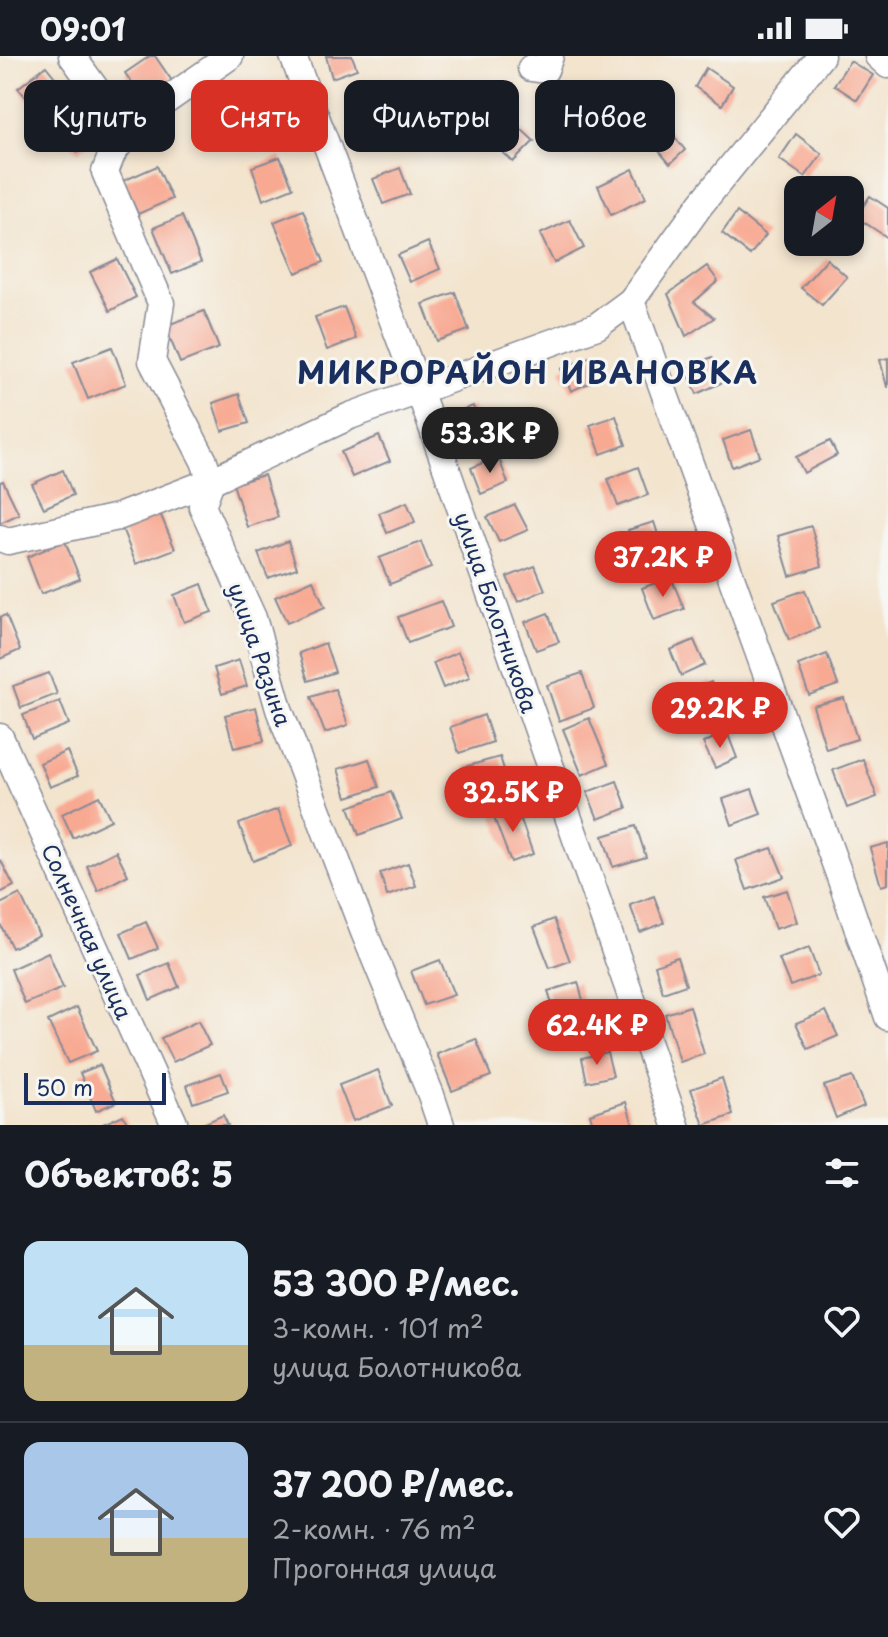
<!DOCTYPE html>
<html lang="ru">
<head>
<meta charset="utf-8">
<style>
  :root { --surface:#171b24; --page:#20242c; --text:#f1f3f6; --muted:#9ea1a6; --line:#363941; --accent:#d93025 }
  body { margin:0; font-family:"Playpen Sans",sans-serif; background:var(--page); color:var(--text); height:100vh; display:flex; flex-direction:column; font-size:30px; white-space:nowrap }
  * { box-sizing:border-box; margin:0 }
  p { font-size:26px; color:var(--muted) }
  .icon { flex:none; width:44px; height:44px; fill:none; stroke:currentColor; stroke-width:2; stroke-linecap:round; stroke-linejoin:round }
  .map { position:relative; height:1069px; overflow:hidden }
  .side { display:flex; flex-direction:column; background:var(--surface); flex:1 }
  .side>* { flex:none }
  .banner { position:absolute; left:24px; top:24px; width:840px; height:72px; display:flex; gap:16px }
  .needle { width:52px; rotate:31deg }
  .controls { position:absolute; left:784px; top:120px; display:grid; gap:16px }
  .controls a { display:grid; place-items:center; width:80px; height:80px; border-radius:16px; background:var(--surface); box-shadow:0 4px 12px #0003; font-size:40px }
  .scale { position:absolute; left:24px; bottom:20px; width:142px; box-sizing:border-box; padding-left:8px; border:4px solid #1b2f5e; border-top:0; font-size:22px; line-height:28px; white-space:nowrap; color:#1b2f5e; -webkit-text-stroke:6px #f6f6f2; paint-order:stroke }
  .price { position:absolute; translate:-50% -68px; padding:0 18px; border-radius:28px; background:var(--accent); color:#fff; font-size:26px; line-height:52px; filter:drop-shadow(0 2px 4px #0008) }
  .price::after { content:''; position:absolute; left:50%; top:48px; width:24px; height:18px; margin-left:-12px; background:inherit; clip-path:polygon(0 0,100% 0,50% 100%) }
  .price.active { background:#222; color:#fff }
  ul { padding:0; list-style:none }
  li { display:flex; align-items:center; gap:24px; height:200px; padding:0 24px }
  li+li { border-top:2px solid var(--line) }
  li span { display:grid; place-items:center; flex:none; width:224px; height:160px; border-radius:16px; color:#555 }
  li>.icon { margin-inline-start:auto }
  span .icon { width:96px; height:96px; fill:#fffc; stroke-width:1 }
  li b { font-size:34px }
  h2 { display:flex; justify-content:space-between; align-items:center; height:96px; padding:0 24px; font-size:34px }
  .chip { padding:0 28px; border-radius:16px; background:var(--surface); box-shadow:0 4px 12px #0003; font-size:28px; line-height:72px }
  .chip.active { background:var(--accent); color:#fff }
  .status { display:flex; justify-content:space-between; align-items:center; height:56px; padding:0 40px; background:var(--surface); direction:ltr }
  .status svg { height:22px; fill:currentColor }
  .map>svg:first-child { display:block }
  .building { fill:#f8a992 }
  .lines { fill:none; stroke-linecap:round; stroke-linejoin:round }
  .minor-casing { stroke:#878a96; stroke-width:29 }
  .minor { stroke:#fff; stroke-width:26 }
  .labels { text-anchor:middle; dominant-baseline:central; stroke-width:6; stroke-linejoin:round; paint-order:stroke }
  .street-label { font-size:22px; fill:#1b2f5e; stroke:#f6f6f2 }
  .district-label { font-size:30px; font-weight:bold; letter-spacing:2px; fill:#1b2f5e; stroke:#f6f6f2 }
</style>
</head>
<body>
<div class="status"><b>09:01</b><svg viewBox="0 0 49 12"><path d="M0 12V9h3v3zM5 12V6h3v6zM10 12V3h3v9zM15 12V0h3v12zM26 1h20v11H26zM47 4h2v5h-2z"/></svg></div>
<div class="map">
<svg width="888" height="1069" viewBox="0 0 888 1069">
  <rect width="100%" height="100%" fill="#f6f6f2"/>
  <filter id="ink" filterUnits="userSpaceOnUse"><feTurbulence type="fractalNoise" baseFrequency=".0125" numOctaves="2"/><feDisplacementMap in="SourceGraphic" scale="16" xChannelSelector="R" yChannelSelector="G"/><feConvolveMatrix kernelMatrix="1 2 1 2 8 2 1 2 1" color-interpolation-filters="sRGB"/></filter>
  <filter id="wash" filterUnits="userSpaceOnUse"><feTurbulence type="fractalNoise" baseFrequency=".006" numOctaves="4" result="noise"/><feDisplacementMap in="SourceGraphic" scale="32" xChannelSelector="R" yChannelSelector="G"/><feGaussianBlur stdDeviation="1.8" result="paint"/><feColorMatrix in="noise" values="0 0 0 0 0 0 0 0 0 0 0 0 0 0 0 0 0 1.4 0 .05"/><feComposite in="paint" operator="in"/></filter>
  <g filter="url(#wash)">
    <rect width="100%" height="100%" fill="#f3e4ce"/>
    <g id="blocks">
      <!-- building -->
      <g class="building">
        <polygon points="150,0 155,0 172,25 144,44 125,17"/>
        <polygon points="326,0 352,0 357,13 332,22"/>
        <polygon points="850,5 873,19 857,44 834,29"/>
        <polygon points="46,10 66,35 39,56 18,32"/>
        <polygon points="706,12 733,30 722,49 695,31"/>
        <polygon points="382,44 392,76 362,86 352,54"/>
        <polygon points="77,48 102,75 78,96 54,69"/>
        <polygon points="504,57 534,85 513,106 484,79"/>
        <polygon points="665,69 685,94 670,108 649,83"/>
        <polygon points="796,78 822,98 805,121 779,103"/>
        <polygon points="280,101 293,132 263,144 252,111"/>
        <polygon points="157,110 172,143 138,158 123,125"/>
        <polygon points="400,112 410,138 383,148 373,123"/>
        <polygon points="633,113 646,142 611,159 598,130"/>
        <polygon points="870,140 888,152 888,182 856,161"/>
        <polygon points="303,154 324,206 296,217 274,166"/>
        <polygon points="737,156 766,179 750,199 722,177"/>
        <polygon points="182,160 201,206 172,218 153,172"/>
        <polygon points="570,164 584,192 554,207 540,178"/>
        <polygon points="428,186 440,213 410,226 398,199"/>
        <polygon points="117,203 136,241 110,255 90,216"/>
        <polygon points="827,203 847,221 822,249 801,232"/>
        <polygon points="707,210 718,225 694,246 714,262 686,280 668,238"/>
        <polygon points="455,236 469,274 437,285 423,248"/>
        <polygon points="344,251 356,283 327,294 315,261"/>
        <polygon points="204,255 219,292 180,307 165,270"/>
        <polygon points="112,291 126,328 88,343 73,306"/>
        <polygon points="594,299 603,321 571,335 561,313"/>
        <polygon points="712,301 723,326 697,338 686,312"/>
        <polygon points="888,302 888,331 887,331 880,304"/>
        <polygon points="239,338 249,367 222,375 213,347"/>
        <polygon points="473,350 487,387 464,394 451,358"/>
        <polygon points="616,360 626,389 601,398 590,369"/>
        <polygon points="751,374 760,400 732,411 723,384"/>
        <polygon points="379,380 390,405 352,421 341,396"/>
        <polygon points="830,385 837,399 804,417 796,401"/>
        <polygon points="498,400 508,427 481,438 471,412"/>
        <polygon points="638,411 648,439 618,450 608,423"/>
        <polygon points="63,414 73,439 44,452 32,428"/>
        <polygon points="264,419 278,461 247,471 233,428"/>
        <polygon points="3,425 19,458 0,467 0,426"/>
        <polygon points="407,446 415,466 387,477 379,457"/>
        <polygon points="515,449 528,474 499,486 487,461"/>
        <polygon points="160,457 175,493 136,508 122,472"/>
        <polygon points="654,466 666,503 641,511 628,474"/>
        <polygon points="811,470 822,510 790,520 778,480"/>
        <polygon points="65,485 80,523 41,538 27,501"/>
        <polygon points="288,485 297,512 268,522 258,497"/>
        <polygon points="421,486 431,512 390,528 379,502"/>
        <polygon points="535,510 545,534 518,546 507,521"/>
        <polygon points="671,521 684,553 654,564 642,532"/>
        <polygon points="313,524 325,551 287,567 275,541"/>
        <polygon points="202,528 212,556 184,566 174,539"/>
        <polygon points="805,534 819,572 789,584 774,545"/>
        <polygon points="441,545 451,571 408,587 398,561"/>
        <polygon points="548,557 559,586 536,594 525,566"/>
        <polygon points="6,559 20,594 0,603 0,561"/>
        <polygon points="694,584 705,609 681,620 670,594"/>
        <polygon points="325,587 335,616 308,625 299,597"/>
        <polygon points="458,596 470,621 443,632 433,607"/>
        <polygon points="827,598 838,629 809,639 798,609"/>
        <polygon points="239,604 247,630 222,638 214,612"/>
        <polygon points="49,617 57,638 21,652 13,630"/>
        <polygon points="582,617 594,652 559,665 547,629"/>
        <polygon points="711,626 722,650 697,661 686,636"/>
        <polygon points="335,633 348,669 325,677 311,641"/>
        <polygon points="844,642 857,683 826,693 813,650"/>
        <polygon points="60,645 69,668 32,683 23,659"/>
        <polygon points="256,651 264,685 234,692 225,659"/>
        <polygon points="484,659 493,686 459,697 450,671"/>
        <polygon points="589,662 608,708 582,719 563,673"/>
        <polygon points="727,676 737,702 715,712 703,687"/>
        <polygon points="67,695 78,720 50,731 40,707"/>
        <polygon points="500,701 507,723 471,735 464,711"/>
        <polygon points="369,703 379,731 347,741 338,713"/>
        <polygon points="863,703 877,741 847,752 833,714"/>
        <polygon points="617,725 627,752 598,763 587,736"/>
        <polygon points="752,733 761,758 732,769 723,743"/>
        <polygon points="391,736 402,763 359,779 349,751"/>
        <polygon points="99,740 111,764 73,782 62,758"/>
        <polygon points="516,750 533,798 511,806 493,759"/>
        <polygon points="278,753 292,790 253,805 239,768"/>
        <polygon points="636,770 646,801 613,811 603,780"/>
        <polygon points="888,787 888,828 881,830 870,792"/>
        <polygon points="772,792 784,821 747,834 736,804"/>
        <polygon points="116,795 128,819 98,835 87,810"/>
        <polygon points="0,803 14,830 0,837"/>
        <polygon points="408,807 416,830 387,840 380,817"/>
        <polygon points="787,834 797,866 775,873 764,841"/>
        <polygon points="20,838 39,879 12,892 0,868 0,848"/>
        <polygon points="654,840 664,867 640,876 630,849"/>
        <polygon points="554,863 570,905 550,912 534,871"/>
        <polygon points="146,866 158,892 132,903 121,877"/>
        <polygon points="809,892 819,919 790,930 779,903"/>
        <polygon points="48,896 63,932 25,948 11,913"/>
        <polygon points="677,901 686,929 663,937 655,909"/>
        <polygon points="440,904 454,939 424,949 411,915"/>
        <polygon points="169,907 179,931 150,944 140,919"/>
        <polygon points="578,926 587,959 557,967 548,935"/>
        <polygon points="690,950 704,998 680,1006 665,958"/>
        <polygon points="77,951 97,995 68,1007 48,965"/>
        <polygon points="826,955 838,980 808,993 796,967"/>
        <polygon points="198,965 210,989 173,1006 161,982"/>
        <polygon points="476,983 491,1020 452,1035 437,998"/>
        <polygon points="607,996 613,1020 587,1026 582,1002"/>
        <polygon points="100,1009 116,1046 96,1055 80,1017"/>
        <polygon points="378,1014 392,1050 353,1065 339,1029"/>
        <polygon points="221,1017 228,1035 193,1047 187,1029"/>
        <polygon points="852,1021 864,1050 836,1062 824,1030"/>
        <polygon points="722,1022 733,1059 704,1069 691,1033"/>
        <polygon points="626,1046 633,1069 593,1069 590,1058"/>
        <polygon points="123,1059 128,1069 101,1069"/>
        <polygon points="223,1059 228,1069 201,1069"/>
      </g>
    </g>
  </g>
  <g filter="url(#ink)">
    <use href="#blocks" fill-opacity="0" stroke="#878a96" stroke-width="2"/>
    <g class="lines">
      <!-- minor casing -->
      <g class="minor-casing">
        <g id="minor">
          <polyline points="72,0 119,65 137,65"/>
          <polyline points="230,0 137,65 112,98 105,116 161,247 152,305 204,405 211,425 202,450 253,562 279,653 364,876 431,1039 441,1069"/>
          <polyline points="293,0 419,334 676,1069"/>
          <polyline points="821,0 701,148 631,245 840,821 888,961"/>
          <polyline points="878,0 888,9"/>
          <polyline points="531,12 545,14 550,0"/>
          <polyline points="0,482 8,485 118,461 211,425 350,360 597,270 631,245"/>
          <polyline points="0,681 175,1069"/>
        </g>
      </g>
      <!-- minor -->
      <use href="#minor" class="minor"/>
    </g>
  </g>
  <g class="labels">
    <!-- street labels -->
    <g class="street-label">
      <text transform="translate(497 556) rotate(71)">улица Болотникова</text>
      <text transform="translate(261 598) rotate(71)">улица Разина</text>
      <text transform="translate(88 875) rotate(66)">Солнечная улица</text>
    </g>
    <!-- district labels -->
    <g class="district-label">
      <text x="528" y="315">МИКРОРАЙОН ИВАНОВКА</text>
    </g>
  </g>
</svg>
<div class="controls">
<a><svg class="needle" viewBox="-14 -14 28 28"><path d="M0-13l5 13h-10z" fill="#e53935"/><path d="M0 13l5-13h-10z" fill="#9ea1a6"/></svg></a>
</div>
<div class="scale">50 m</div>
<b class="price active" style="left:490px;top:419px">53.3K ₽</b>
<b class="price" style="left:663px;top:543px">37.2K ₽</b>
<b class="price" style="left:720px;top:694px">29.2K ₽</b>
<b class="price" style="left:513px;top:778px">32.5K ₽</b>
<b class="price" style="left:597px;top:1011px">62.4K ₽</b>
<div class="banner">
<a class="chip">Купить</a>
<a class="chip active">Снять</a>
<a class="chip">Фильтры</a>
<a class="chip">Новое</a>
</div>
</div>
<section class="side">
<h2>Объектов: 5<svg class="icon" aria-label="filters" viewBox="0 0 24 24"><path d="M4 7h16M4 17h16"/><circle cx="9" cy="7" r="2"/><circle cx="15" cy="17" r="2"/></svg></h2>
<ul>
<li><span style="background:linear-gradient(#bfe0f5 65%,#c2b280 0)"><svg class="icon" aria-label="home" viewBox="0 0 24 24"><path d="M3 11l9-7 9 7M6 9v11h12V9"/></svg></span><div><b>53 300 ₽/мес.</b><p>3-комн. · 101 m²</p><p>улица Болотникова</p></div><svg class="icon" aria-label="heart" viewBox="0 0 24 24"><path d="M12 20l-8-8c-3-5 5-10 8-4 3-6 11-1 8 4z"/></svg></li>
<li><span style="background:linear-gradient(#a9c7e8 60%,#c2b280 0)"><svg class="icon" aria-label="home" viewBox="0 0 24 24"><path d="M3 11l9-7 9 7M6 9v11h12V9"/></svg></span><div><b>37 200 ₽/мес.</b><p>2-комн. · 76 m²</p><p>Прогонная улица</p></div><svg class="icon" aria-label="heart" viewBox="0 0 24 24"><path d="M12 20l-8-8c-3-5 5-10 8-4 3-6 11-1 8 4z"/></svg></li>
</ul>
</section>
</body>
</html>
